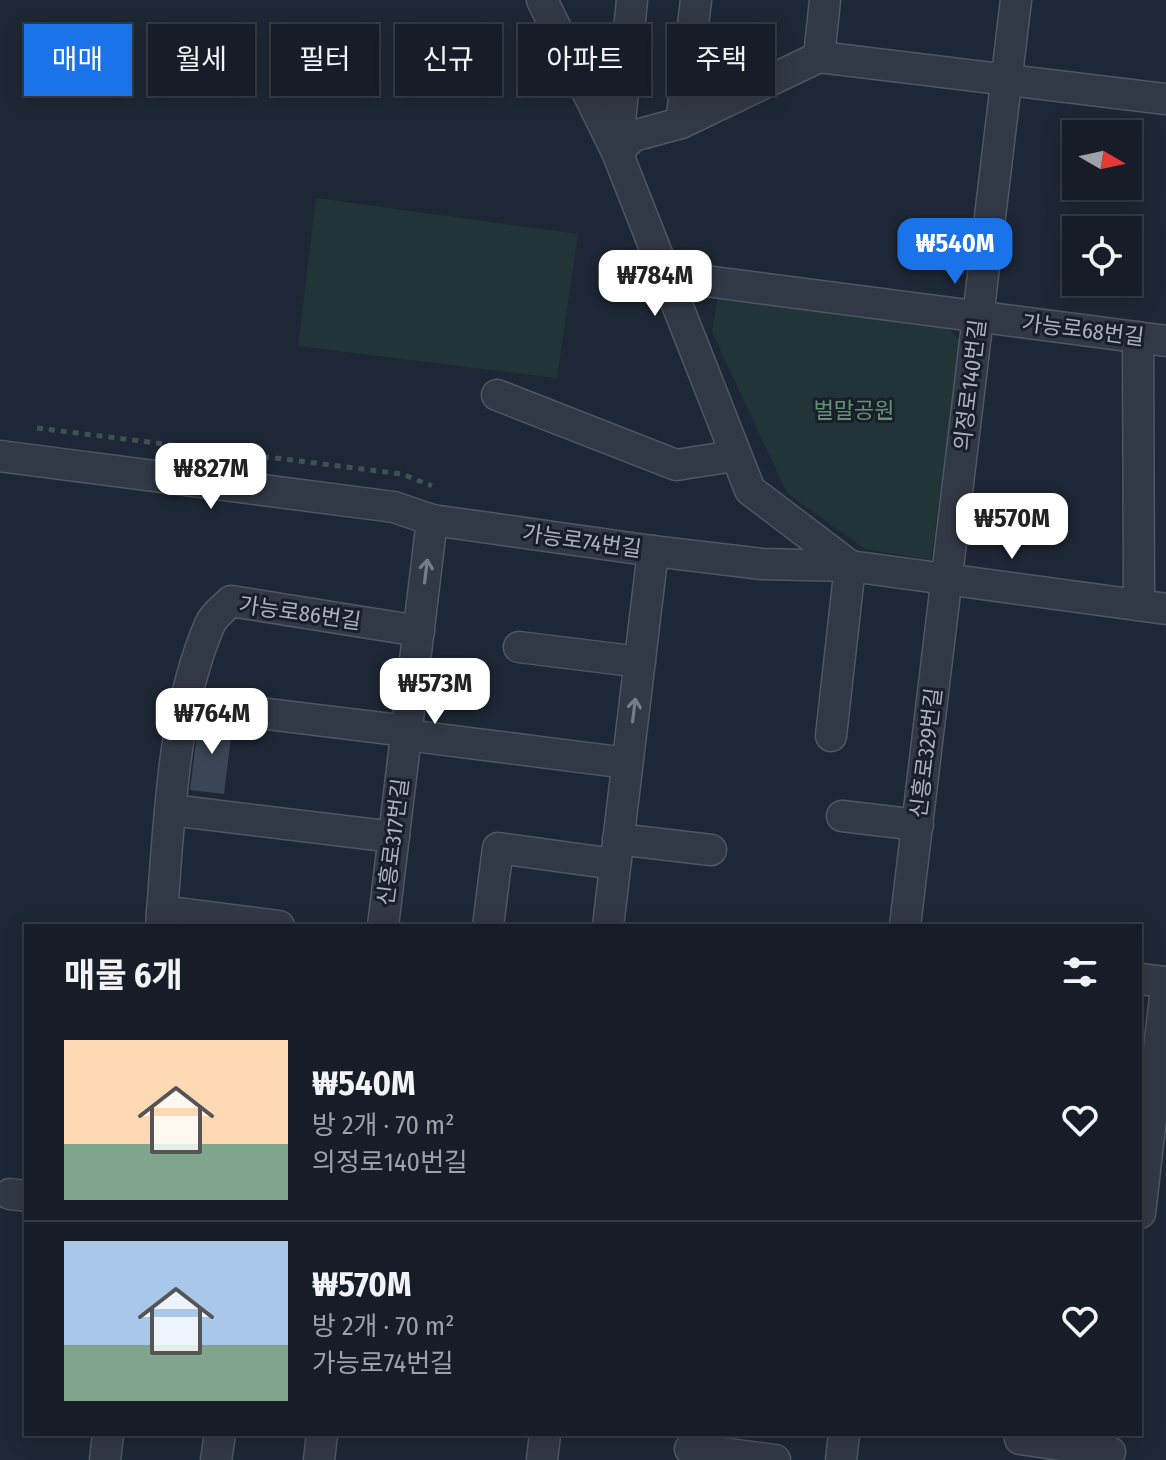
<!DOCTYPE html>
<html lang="ko">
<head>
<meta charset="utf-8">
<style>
  :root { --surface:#161d28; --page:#232a34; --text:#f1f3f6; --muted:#9ea2a8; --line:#353b45; --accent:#1a73e8 }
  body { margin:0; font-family:"Fira Sans Condensed","Noto Sans KR",sans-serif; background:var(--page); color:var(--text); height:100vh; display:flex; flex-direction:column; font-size:30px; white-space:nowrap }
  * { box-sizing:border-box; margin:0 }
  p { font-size:26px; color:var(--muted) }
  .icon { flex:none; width:44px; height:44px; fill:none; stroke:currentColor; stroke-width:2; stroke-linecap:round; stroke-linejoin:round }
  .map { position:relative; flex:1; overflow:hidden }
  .side { position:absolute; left:24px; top:924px; width:1118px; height:512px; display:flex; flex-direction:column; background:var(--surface); border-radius:0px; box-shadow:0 4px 20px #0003,0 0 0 2px var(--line) }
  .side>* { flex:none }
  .hud { position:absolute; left:24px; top:24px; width:1118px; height:72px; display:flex; gap:16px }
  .needle { width:52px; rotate:99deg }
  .buttons { position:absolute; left:1062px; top:120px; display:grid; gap:16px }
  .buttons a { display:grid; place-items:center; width:80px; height:80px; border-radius:0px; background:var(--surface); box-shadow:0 4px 20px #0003,0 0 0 2px var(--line); font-size:40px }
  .price { position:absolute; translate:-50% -68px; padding:0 18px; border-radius:16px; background:#fff; color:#222; font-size:26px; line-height:52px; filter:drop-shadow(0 2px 4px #0008) }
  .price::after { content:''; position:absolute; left:50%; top:48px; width:24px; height:18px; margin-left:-12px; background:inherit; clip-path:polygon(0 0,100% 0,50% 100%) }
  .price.on { background:var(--accent); color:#fff }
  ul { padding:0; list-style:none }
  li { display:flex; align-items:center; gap:24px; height:200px; padding:0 40px }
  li+li { border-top:2px solid var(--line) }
  li span { display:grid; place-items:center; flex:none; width:224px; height:160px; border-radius:0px; color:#555 }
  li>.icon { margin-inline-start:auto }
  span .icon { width:96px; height:96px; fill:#fffc; stroke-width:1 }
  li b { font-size:34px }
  h2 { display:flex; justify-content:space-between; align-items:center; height:96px; padding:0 40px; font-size:34px }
  .tag { padding:0 28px; border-radius:0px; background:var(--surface); box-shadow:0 4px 20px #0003,0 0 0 2px var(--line); font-size:28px; line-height:72px }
  .tag.on { background:var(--accent); color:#fff }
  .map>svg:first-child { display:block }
  .green { fill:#213538 }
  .building { fill:#3a4556 }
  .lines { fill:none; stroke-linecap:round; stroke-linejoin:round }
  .minor-casing { stroke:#4f5664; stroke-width:33 }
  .path { stroke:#3e5054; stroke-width:5; stroke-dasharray:6 6; stroke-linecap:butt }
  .minor { stroke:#323946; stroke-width:30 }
  .oneway { stroke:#757c8b }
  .labels { text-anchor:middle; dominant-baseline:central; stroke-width:6; stroke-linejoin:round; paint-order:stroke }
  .street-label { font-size:22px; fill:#abb3c3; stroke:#181e2a }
  .park-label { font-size:22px; fill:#639371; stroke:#181e2a }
</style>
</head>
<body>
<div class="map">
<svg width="1166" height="1460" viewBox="0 0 1166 1460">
  <rect width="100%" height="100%" fill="#1e2735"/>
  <!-- green -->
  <g class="green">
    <polygon points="316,198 578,234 557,378 298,346"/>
    <polygon points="718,296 946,326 961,342 931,560 865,549 787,493 712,332"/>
  </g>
  <!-- building -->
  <polygon class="building" points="199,717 233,721 224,794 190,790"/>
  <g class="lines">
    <!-- minor casing -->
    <g class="minor-casing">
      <g id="minor">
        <polyline points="542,0 617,152 750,490 850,566"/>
        <polyline points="819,57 825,0"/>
        <polyline points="681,123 696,0"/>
        <polyline points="617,152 633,136 681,123 819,57 1166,99"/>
        <polyline points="617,152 632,0"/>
        <polyline points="668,276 1166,341"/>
        <polyline points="1138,337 1139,605"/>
        <polyline points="497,395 676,465 734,456"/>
        <polyline points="0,456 394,507 432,520 653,551 762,564 850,566 1166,609"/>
        <polyline points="519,647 640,662"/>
        <polyline points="186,704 407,731"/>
        <polyline points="406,735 627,763"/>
        <polyline points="831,736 850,566"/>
        <polyline points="171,810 394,837"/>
        <polyline points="842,816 918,825"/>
        <polyline points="618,839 711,850"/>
        <polyline points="162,911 279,926"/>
        <path d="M 161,926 C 169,830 171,713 210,624 C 214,615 224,608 231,601 L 419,631"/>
        <polyline points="383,926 432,520"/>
        <polyline points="488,926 498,848 615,864"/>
        <polyline points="608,926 653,551"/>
        <polyline points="905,926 1016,0"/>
        <polyline points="1140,979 1166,982"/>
        <polyline points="10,1194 26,1196"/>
        <polyline points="1140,1213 1166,989"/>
        <polyline points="1020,1439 1110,1452"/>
        <polyline points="690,1449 775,1460"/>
        <polyline points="105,1460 108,1434"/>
        <polyline points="216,1460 220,1434"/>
        <polyline points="319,1460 322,1434"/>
        <polyline points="542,1460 545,1434"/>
        <polyline points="841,1460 844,1434"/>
      </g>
    </g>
    <!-- path -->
    <polyline class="path" points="37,428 402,474 432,486"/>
    <!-- minor -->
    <use href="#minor" class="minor"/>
  </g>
  <!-- one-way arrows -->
  <defs><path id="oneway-shaft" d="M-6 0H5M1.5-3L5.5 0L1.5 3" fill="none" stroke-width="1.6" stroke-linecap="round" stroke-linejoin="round" transform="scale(2)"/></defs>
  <g class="oneway">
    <use href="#oneway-shaft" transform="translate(426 571) rotate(-83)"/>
    <use href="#oneway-shaft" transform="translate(634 710) rotate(-83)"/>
  </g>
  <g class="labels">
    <!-- street labels -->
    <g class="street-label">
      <text transform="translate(1083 330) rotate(7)">가능로68번길</text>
      <text transform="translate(970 385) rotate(-83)">의정로140번길</text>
      <text transform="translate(582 541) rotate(8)">가능로74번길</text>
      <text transform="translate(300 613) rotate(8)">가능로86번길</text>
      <text transform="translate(926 753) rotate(-83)">신흥로329번길</text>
      <text transform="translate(393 842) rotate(-83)">신흥로317번길</text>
    </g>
    <!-- park labels -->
    <g class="park-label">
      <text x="854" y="410">벌말공원</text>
    </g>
  </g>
</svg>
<div class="buttons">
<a><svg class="needle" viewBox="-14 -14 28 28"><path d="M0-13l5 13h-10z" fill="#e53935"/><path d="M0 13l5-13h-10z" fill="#9ea2a8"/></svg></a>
<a><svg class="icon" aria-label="locate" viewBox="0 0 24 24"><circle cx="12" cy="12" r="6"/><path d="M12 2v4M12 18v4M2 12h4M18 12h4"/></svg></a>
</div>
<b class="price on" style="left:955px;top:286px">₩540M</b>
<b class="price" style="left:655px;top:318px">₩784M</b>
<b class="price" style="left:211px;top:511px">₩827M</b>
<b class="price" style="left:1012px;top:561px">₩570M</b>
<b class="price" style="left:435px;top:726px">₩573M</b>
<b class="price" style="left:212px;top:756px">₩764M</b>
<div class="hud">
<a class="tag on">매매</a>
<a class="tag">월세</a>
<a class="tag">필터</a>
<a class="tag">신규</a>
<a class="tag">아파트</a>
<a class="tag">주택</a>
</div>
<section class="side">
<h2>매물 6개<svg class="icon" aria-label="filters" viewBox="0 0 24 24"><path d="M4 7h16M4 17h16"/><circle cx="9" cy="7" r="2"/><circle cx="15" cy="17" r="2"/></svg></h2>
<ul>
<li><span style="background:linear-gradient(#ffd9b3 65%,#7fa58c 0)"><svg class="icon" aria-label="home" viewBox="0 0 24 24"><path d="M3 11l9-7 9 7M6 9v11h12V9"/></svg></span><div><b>₩540M</b><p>방 2개 · 70 m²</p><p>의정로140번길</p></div><svg class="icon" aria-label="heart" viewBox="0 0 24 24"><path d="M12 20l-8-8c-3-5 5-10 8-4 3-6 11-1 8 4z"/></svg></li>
<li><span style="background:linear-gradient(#a9c7e8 65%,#7fa58c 0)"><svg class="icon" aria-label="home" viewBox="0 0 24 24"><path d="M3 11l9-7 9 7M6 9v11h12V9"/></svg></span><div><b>₩570M</b><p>방 2개 · 70 m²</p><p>가능로74번길</p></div><svg class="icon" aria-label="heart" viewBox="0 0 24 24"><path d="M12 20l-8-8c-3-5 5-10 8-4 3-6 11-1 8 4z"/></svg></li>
</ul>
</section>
</div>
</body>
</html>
